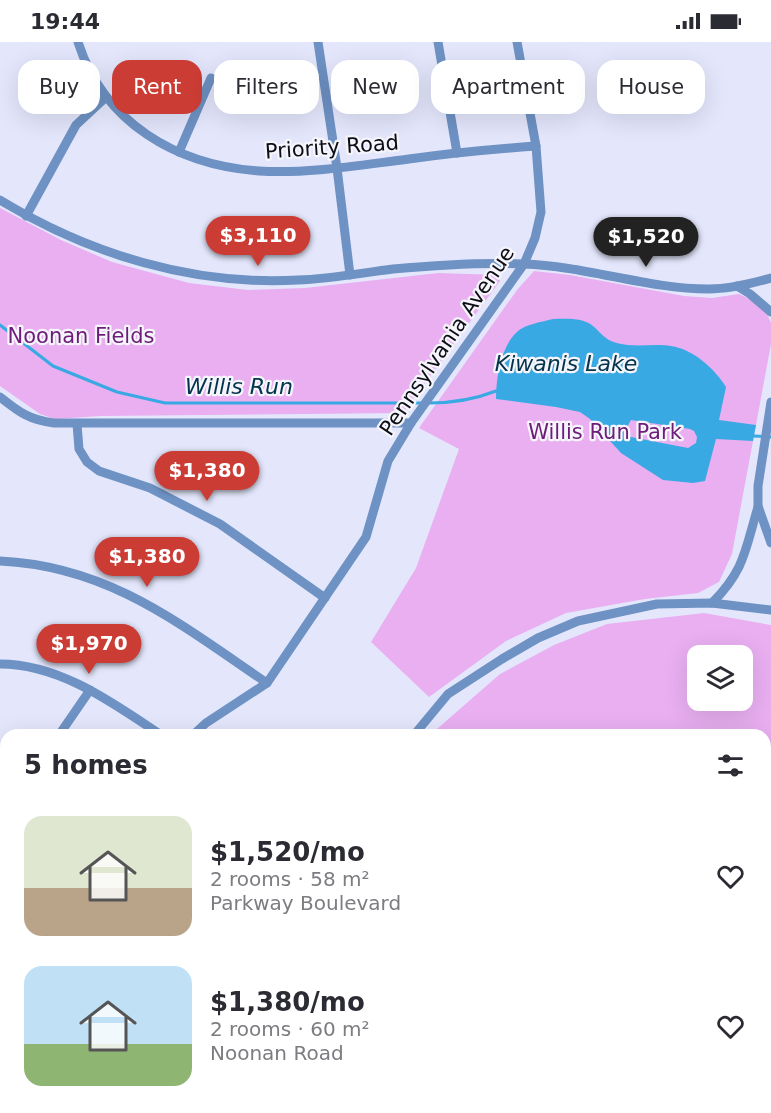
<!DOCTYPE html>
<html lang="en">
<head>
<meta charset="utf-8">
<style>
  :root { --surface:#fff; --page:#f2f2f3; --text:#2b2b33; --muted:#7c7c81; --accent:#ca3c34 }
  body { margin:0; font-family:"DejaVu Sans",sans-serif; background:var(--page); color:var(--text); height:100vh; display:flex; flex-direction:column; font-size:22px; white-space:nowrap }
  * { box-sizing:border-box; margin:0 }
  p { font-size:20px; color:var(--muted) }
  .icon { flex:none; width:33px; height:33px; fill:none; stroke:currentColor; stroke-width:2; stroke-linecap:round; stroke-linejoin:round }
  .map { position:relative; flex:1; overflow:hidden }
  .sheet { position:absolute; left:0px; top:687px; width:771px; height:384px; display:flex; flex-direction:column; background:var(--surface); border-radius:18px 18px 0 0; box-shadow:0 6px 24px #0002 }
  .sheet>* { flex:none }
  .guide { position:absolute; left:18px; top:18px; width:735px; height:54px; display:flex; gap:12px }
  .buttons { position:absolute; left:687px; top:603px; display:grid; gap:12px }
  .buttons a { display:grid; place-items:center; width:66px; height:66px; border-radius:12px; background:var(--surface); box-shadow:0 6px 24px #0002; font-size:30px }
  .price { position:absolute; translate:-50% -51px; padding:0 14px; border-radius:21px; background:var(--accent); color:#fff; font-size:20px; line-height:39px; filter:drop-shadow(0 2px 3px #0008) }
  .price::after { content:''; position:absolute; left:50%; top:36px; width:18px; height:14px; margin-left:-9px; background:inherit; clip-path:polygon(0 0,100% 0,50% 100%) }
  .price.on { background:#222; color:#fff }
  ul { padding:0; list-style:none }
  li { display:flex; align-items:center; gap:18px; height:150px; padding:0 24px }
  li span { display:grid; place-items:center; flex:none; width:168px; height:120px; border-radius:18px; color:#555 }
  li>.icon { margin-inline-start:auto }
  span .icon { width:72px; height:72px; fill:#fffc; stroke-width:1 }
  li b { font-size:26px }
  h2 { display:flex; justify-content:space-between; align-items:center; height:72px; padding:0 24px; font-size:26px }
  .pill { padding:0 21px; border-radius:18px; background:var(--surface); box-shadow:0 6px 24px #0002; font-size:21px; line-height:54px }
  .pill.on { background:var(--accent); color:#fff }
  .status { display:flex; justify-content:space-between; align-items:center; height:42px; padding:0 30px; background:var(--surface); direction:ltr }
  .status svg { height:16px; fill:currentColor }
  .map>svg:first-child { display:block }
  .green { fill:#e9aff1; fill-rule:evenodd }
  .water { fill:#38a9e2; fill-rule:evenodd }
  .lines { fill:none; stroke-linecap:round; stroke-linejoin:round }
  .stream { stroke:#38a9e2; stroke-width:3 }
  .minor { stroke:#6e92c4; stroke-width:9 }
  .major { stroke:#0f468c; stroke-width:12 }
  .labels { text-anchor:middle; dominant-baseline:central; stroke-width:4.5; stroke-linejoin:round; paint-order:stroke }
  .street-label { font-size:21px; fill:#0c0d15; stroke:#f5f5fb }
  .park-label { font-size:21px; fill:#6d1c78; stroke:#f5f5fb }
  .water-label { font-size:22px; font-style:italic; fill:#03344b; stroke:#f5f5fb }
</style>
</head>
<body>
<div class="status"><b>19:44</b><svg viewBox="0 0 49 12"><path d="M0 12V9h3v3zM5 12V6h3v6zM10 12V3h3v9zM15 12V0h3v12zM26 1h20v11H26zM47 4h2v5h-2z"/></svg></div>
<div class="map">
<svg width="771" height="1071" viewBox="0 0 771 1071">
  <rect width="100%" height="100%" fill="#e4e7fc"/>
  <!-- green -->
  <g class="green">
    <polygon points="0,166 61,198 112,220 189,241 248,248 305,246 438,231 498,233 500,239 403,371 101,374 55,377 40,372 0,344"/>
    <polygon points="534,229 570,233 684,254 712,256 739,252 764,264 771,281 771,302 732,512 719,540 698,551 645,557 566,571 506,599 429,655 371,600 416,526 459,407 419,386 517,248"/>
    <path d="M 704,571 L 771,583 L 771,973 L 765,970 L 765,693 L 430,693 L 500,632 L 554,603 L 607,582 ZM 698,614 L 742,614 L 742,658 L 698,658 Z"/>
  </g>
  <!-- water -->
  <path class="water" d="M 553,277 C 566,277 582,275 593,284 C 599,289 604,296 611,299 C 630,307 652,301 671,304 C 693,307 715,327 726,345 L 719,378 L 756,383 L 753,399 L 716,397 L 705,439 L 693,441 L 663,438 L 621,411 L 590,377 L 580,370 L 556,365 L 496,357 C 496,336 501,304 517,290 C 525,282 542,280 553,277 ZM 631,378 L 690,387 L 694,389 L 697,395 L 696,401 L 688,406 L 631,395 L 627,393 L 626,387 Z"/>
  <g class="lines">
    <!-- stream -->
    <g class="stream">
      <polyline points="0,283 53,324 117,350 165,361 422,361"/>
      <path d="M 429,361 C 453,361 473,358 496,349"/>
      <polyline points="754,394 771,395"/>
    </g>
    <!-- minor -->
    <g class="minor">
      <path d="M 78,0 C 104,81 176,123 259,129 C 309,132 360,123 409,117 C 451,111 494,107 536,104"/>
      <polyline points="318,0 337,126 350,233"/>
      <polyline points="438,0 457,111"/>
      <polyline points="179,110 211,36"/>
      <path d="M 0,158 C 89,212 193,244 298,238 C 330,237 361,231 393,227 C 436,223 481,220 524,222 C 586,224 648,247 709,247 C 730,247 750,242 771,236"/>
      <polyline points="26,174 76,83 105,56"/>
      <polyline points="737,244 750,252 771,270"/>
      <path d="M 0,355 C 19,370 29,378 54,381 L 411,381"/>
      <polyline points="771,360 758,444 758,464 771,501"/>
      <polyline points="77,382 79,407 87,420 99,429 150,446 220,482 325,556"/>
      <path d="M 0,519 C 109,524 180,582 267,641"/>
      <path d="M 712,561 C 745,528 745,508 758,465"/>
      <path d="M 0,622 C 60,622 113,661 161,693"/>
      <polyline points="59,693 90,648"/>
      <polyline points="193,693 206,681 267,641 366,495 388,419 411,381 524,222 535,196 541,170 536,104 517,0"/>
      <polyline points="414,693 448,652 502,617 538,596 578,579 657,562 712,561 771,568"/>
      <polyline points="0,969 6,959"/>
      <polyline points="0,975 6,979"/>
      <polyline points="765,980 771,983"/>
      <polyline points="765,1015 771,1006"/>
      <polyline points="124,1065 132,1071"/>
      <polyline points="692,1065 701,1071"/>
      <polyline points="138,1071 143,1065"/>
      <polyline points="566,1071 570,1065"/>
      <polyline points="727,1071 731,1065"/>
    </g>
    <!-- major -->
    <g class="major">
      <polyline points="0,807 6,811"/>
      <polyline points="364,1065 373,1071"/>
    </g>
  </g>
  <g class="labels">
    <!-- street labels -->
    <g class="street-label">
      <text transform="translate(332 105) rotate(-4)">Priority Road</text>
      <text transform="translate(447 299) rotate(-56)">Pennsylvania Avenue</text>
    </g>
    <!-- park labels -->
    <g class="park-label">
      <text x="81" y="294">Noonan Fields</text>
      <text x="605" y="390">Willis Run Park</text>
    </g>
    <!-- water labels -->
    <g class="water-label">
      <text x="566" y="321">Kiwanis Lake</text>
      <text x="239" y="344">Willis Run</text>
    </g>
  </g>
</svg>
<div class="buttons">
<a><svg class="icon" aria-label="layers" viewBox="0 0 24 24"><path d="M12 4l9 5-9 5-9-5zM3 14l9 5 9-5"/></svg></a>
</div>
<b class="price" style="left:258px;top:225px">$3,110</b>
<b class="price on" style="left:646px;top:226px">$1,520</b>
<b class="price" style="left:207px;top:460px">$1,380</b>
<b class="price" style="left:147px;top:546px">$1,380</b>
<b class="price" style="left:89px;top:633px">$1,970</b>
<div class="guide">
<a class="pill">Buy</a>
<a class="pill on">Rent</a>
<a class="pill">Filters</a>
<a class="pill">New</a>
<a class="pill">Apartment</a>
<a class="pill">House</a>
</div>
<section class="sheet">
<h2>5 homes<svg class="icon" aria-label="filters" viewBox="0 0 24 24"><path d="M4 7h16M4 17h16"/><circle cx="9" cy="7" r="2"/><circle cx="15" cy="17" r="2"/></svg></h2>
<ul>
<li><span style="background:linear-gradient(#dfe7d0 60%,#b9a48a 0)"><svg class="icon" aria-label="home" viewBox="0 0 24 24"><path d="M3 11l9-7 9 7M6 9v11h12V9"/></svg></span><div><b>$1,520/mo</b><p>2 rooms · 58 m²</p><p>Parkway Boulevard</p></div><svg class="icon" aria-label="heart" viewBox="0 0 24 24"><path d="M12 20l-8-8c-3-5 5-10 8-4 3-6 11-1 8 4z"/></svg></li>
<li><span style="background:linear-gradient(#bfe0f5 65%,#8fb573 0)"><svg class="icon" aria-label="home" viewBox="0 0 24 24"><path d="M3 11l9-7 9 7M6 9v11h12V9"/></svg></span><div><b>$1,380/mo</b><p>2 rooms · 60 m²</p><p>Noonan Road</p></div><svg class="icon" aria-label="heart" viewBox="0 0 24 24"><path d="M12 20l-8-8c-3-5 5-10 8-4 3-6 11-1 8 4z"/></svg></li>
</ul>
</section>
</div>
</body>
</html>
